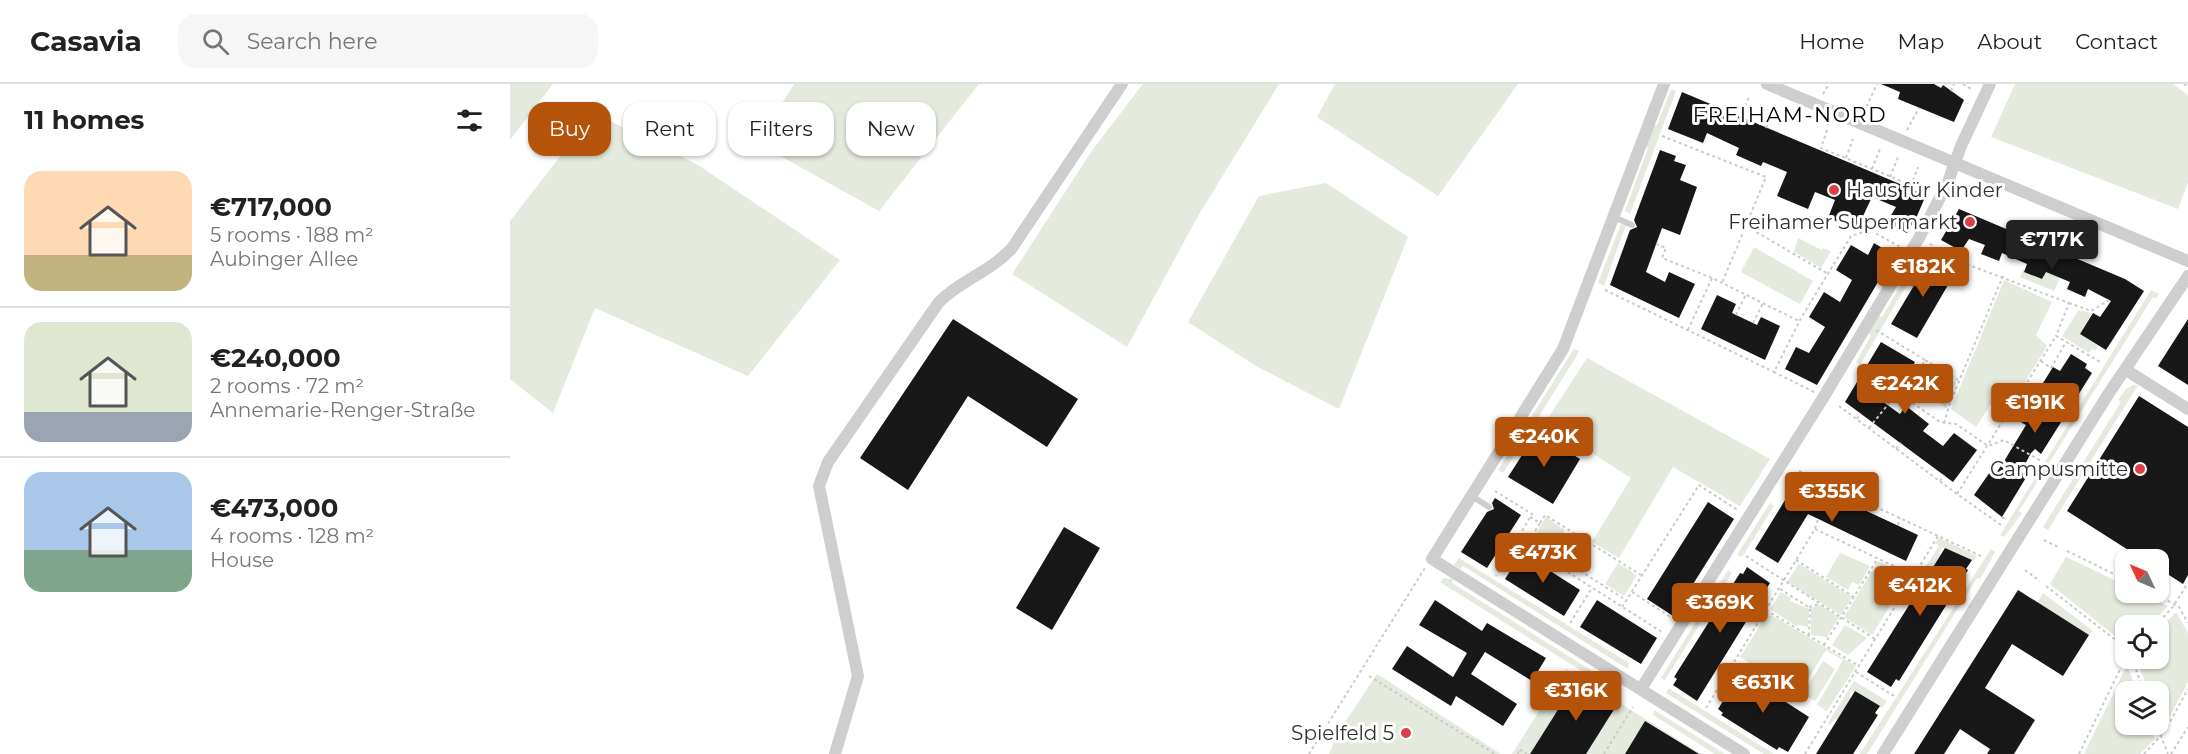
<!DOCTYPE html>
<html lang="en">
<head>
<meta charset="utf-8">
<style>
  :root { --surface:#fff; --page:#f6f6f6; --text:#222; --muted:#767676; --line:#e0e0e0; --accent:#b45309 }
  body { margin:0; font-family:Montserrat,sans-serif; background:var(--page); color:var(--text); height:100vh; display:flex; flex-direction:column; font-size:22px; white-space:nowrap }
  * { box-sizing:border-box; margin:0 }
  p { font-size:20px; color:var(--muted) }
  .icon { flex:none; width:33px; height:33px; fill:none; stroke:currentColor; stroke-width:2; stroke-linecap:round; stroke-linejoin:round }
  .map { position:relative; flex:1; overflow:hidden }
  .panel { display:flex; flex-direction:column; background:var(--surface); width:510px }
  .panel>* { flex:none }
  .hud { position:absolute; left:18px; top:18px; width:570px; height:54px; display:flex; gap:12px }
  .needle { width:39px; rotate:314deg }
  .buttons { position:absolute; left:1605px; top:465px; display:grid; gap:12px }
  .buttons a { display:grid; place-items:center; width:54px; height:54px; border-radius:12px; background:var(--surface); box-shadow:0 2px 4px #0004; font-size:30px }
  .price { position:absolute; translate:-50% -51px; padding:0 14px; border-radius:6px; background:var(--accent); color:#fff; font-size:20px; line-height:39px; filter:drop-shadow(0 2px 3px #0008) }
  .price::after { content:''; position:absolute; left:50%; top:36px; width:18px; height:14px; margin-left:-9px; background:inherit; clip-path:polygon(0 0,100% 0,50% 100%) }
  .price.selected { background:#222; color:#fff }
  ul { padding:0; list-style:none }
  li { display:flex; align-items:center; gap:18px; height:150px; padding:0 24px }
  li+li { border-top:2px solid var(--line) }
  li span { display:grid; place-items:center; flex:none; width:168px; height:120px; border-radius:18px; color:#555 }
  li>.icon { margin-inline-start:auto }
  span .icon { width:72px; height:72px; fill:#fffc; stroke-width:1 }
  li b { font-size:26px }
  h2 { display:flex; justify-content:space-between; align-items:center; height:72px; padding:0 24px; font-size:26px }
  .pill { padding:0 21px; border-radius:18px; background:var(--surface); box-shadow:0 2px 4px #0004; font-size:21px; line-height:54px }
  .pill.selected { background:var(--accent); color:#fff }
  header { display:flex; align-items:center; gap:36px; box-sizing:border-box; height:84px; padding:0 30px; background:var(--surface); border-bottom:2px solid var(--line) }
  header strong { font-size:28px }
  nav { display:flex; gap:33px; margin-inline-start:auto; font-size:21px }
  .search { width:420px; height:54px; background:var(--page); display:flex; align-items:center; gap:15px; box-sizing:border-box; padding:0 21px; border-radius:18px; color:var(--muted); font-size:22px }
  main { display:flex; flex:1; min-height:0 }
  .map>svg:first-child { display:block }
  .green { fill:#e4eadd }
  .building { fill:#181818 }
  .lines { fill:none; stroke-linecap:round; stroke-linejoin:round }
  .path { stroke:#cbcbcb; stroke-width:2; stroke-dasharray:3 3; stroke-linecap:butt }
  .lane { stroke:#cecece; stroke-width:6 }
  .street { stroke:#cecece; stroke-width:12 }
  .poi-dot { fill:#db4048; stroke:#fff; stroke-width:2 }
  .labels { text-anchor:middle; dominant-baseline:central; stroke-width:6; stroke-linejoin:round; paint-order:stroke }
  .poi-label { font-size:20px; fill:#313131; stroke:#fff; text-anchor:end }
  .neighbourhood-label { font-size:21px; letter-spacing:1.5px; fill:#000; stroke:#fff }
</style>
</head>
<body>
<header>
<strong>Casavia</strong>
<div class="search"><svg class="icon" aria-label="search" viewBox="0 0 24 24"><circle cx="10" cy="10" r="6"/><path d="M15 15l6 6"/></svg>Search here</div>
<nav><a>Home</a><a>Map</a><a>About</a><a>Contact</a></nav>
</header>
<main>
<section class="panel">
<h2>11 homes<svg class="icon" aria-label="filters" viewBox="0 0 24 24"><path d="M4 7h16M4 17h16"/><circle cx="9" cy="7" r="2"/><circle cx="15" cy="17" r="2"/></svg></h2>
<ul>
<li><span style="background:linear-gradient(#ffd9b3 70%,#c2b280 0)"><svg class="icon" aria-label="home" viewBox="0 0 24 24"><path d="M3 11l9-7 9 7M6 9v11h12V9"/></svg></span><div><b>€717,000</b><p>5 rooms · 188 m²</p><p>Aubinger Allee</p></div></li>
<li><span style="background:linear-gradient(#dfe7d0 75%,#9aa5b1 0)"><svg class="icon" aria-label="home" viewBox="0 0 24 24"><path d="M3 11l9-7 9 7M6 9v11h12V9"/></svg></span><div><b>€240,000</b><p>2 rooms · 72 m²</p><p>Annemarie-Renger-Straße</p></div></li>
<li><span style="background:linear-gradient(#a9c7e8 65%,#7fa58c 0)"><svg class="icon" aria-label="home" viewBox="0 0 24 24"><path d="M3 11l9-7 9 7M6 9v11h12V9"/></svg></span><div><b>€473,000</b><p>4 rooms · 128 m²</p><p>House</p></div></li>
</ul>
</section>
<div class="map">
<svg width="1678" height="670" viewBox="0 0 1678 670">
  <rect width="100%" height="100%" fill="#fff"/>
  <!-- green -->
  <g class="green">
    <polygon points="0,0 43,0 0,56"/>
    <polygon points="284,0 469,0 369,127 247,59"/>
    <polygon points="633,0 769,0 688,132 617,263 502,190 583,65"/>
    <polygon points="825,0 1008,0 928,112 807,33"/>
    <polygon points="1505,0 1663,0 1678,11 1678,98 1668,125 1481,53"/>
    <polygon points="1161,5 1166,7 1120,130 1115,127 1138,64 1135,62 1143,41 1147,41"/>
    <polygon points="84,29 188,81 330,176 238,292 85,224 43,329 0,295 0,137"/>
    <polygon points="816,99 898,153 829,325 746,282 678,238 749,112"/>
    <polygon points="1111,140 1116,141 1094,202 1088,199"/>
    <polygon points="1288,154 1312,166 1313,164 1321,167 1311,184 1284,168"/>
    <polygon points="1244,163 1303,197 1290,220 1231,188"/>
    <polygon points="1410,169 1414,171 1350,281 1346,278 1361,252 1358,249 1369,231 1372,233"/>
    <polygon points="1513,185 1515,188 1532,195 1536,188 1550,194 1544,207 1510,193"/>
    <polygon points="1494,196 1542,218 1526,251 1537,262 1490,339 1486,336 1492,326 1481,320 1466,343 1441,325"/>
    <polygon points="1641,206 1649,210 1646,214 1643,213 1509,427 1512,429 1510,432 1494,453 1490,451"/>
    <polygon points="1569,226 1582,229 1570,250 1588,262 1585,267 1582,265 1579,269 1552,252"/>
    <polygon points="1064,265 1069,267 1066,273 993,389 988,386"/>
    <polygon points="1077,274 1260,375 1230,422 1163,383 1109,474 1082,458 1121,394 1035,339"/>
    <polygon points="1430,290 1446,298 1436,324 1414,307"/>
    <polygon points="1623,301 1628,301 1538,446 1533,443 1611,318 1608,316 1616,305"/>
    <polygon points="1260,419 1264,422 1232,473 1227,471"/>
    <polygon points="1036,433 1055,446 1050,454 1058,459 1050,471 1023,454"/>
    <polygon points="1429,454 1467,472 1464,477 1432,463 1429,469 1431,470 1420,488 1417,487 1413,493 1410,491 1429,462 1425,459"/>
    <polygon points="1481,465 1485,468 1470,495 1467,494 1357,670 1350,670"/>
    <polygon points="1330,469 1360,482 1349,501 1342,498 1338,506 1316,493"/>
    <polygon points="1556,473 1615,501 1616,508 1630,509 1658,522 1640,541 1616,542 1615,560 1540,500"/>
    <polygon points="949,474 1119,579 1118,585 953,482 950,485 944,481"/>
    <polygon points="1368,477 1399,491 1362,551 1334,533"/>
    <polygon points="1108,479 1127,491 1114,512 1095,500"/>
    <polygon points="1289,480 1342,513 1331,531 1277,498"/>
    <polygon points="1218,486 1222,489 1155,596 1151,594"/>
    <polygon points="934,494 943,495 942,499 1106,602 1102,606 930,498"/>
    <polygon points="1271,508 1281,514 1280,517 1299,525 1298,543 1289,541 1286,542 1260,525"/>
    <polygon points="1533,509 1583,547 1579,551 1527,519"/>
    <polygon points="1310,521 1329,533 1317,553 1301,551 1301,524"/>
    <polygon points="1666,528 1678,549 1678,598 1653,645 1649,634 1648,608 1639,607 1626,575 1648,574 1649,546"/>
    <polygon points="1258,529 1346,582 1317,627 1307,621 1333,576 1316,566 1289,609 1230,573"/>
    <polygon points="1335,541 1357,554 1338,571 1322,561"/>
    <polygon points="1313,577 1325,585 1305,617 1293,610"/>
    <polygon points="1617,581 1627,607 1616,608 1616,640 1639,641 1645,655 1630,670 1574,670"/>
    <polygon points="1056,585 1191,670 1002,670"/>
    <polygon points="867,590 991,670 819,670 828,649"/>
    <polygon points="1344,597 1377,617 1372,624 1342,606 1339,612 1341,614 1327,636 1325,635 1320,641 1318,639"/>
    <polygon points="1158,605 1160,605 1264,670 1254,670 1156,609"/>
    <polygon points="1144,626 1215,670 1205,670 1143,631"/>
  </g>
  <!-- building -->
  <g class="building">
    <polygon points="1371,0 1424,0 1431,4 1433,1 1454,16 1444,38 1388,15 1390,8"/>
    <polygon points="1172,8 1416,111 1407,132 1397,149 1377,138 1386,123 1362,113 1347,145 1318,134 1325,116 1305,108 1298,125 1267,112 1277,88 1253,78 1251,82 1226,71 1229,64 1197,49 1193,59 1158,45"/>
    <polygon points="1150,66 1166,72 1164,77 1176,81 1170,96 1187,103 1170,151 1152,144 1136,188 1155,198 1159,188 1185,200 1169,234 1100,201 1120,146 1127,143 1124,136"/>
    <polygon points="1449,125 1615,195 1634,207 1596,266 1570,250 1583,229 1590,233 1601,217 1578,205 1575,213 1557,205 1560,198 1536,188 1532,195 1514,188 1517,180 1492,169 1489,177 1471,170 1475,161 1459,155 1451,167 1431,156"/>
    <polygon points="1364,159 1384,171 1307,301 1275,285 1286,263 1299,269 1315,243 1299,233 1314,208 1330,218 1342,196 1326,186 1341,161 1358,171"/>
    <polygon points="1421,173 1445,189 1407,254 1381,240"/>
    <polygon points="1207,211 1226,220 1222,229 1247,241 1251,233 1270,242 1255,276 1191,245"/>
    <polygon points="443,235 568,315 537,363 458,312 398,406 350,374"/>
    <polygon points="1678,235 1678,301 1648,282"/>
    <polygon points="1371,258 1405,278 1390,303 1376,294 1365,312 1390,330 1396,322 1419,340 1413,347 1433,362 1444,349 1467,366 1443,398 1335,318"/>
    <polygon points="1561,270 1577,280 1575,284 1582,289 1531,370 1525,365 1521,369 1511,388 1517,392 1492,433 1464,411 1480,388 1485,391 1496,374 1516,341 1509,337 1519,320 1531,328 1545,307 1533,299 1543,283 1550,287"/>
    <polygon points="1629,312 1678,343 1678,491 1673,500 1648,484 1648,476 1634,476 1557,427"/>
    <polygon points="1027,348 1070,375 1043,420 998,393"/>
    <polygon points="1288,395 1408,451 1396,477 1298,430 1268,479 1245,465"/>
    <polygon points="985,414 1011,431 977,484 951,468 977,428 984,425 982,419"/>
    <polygon points="1198,418 1224,435 1163,532 1137,515"/>
    <polygon points="554,443 590,464 542,546 506,524"/>
    <polygon points="1435,464 1462,476 1456,485 1458,486 1389,597 1386,595 1381,603 1357,588"/>
    <polygon points="1012,469 1070,506 1054,532 995,495"/>
    <polygon points="1237,483 1260,499 1187,617 1163,601 1167,595 1164,593 1230,489 1233,490"/>
    <polygon points="1508,506 1579,551 1553,592 1502,560 1475,604 1525,636 1504,670 1477,670 1480,665 1450,645 1434,670 1404,670"/>
    <polygon points="925,516 972,547 977,539 1036,574 1022,597 975,568 961,590 1007,620 993,642 946,612 941,622 882,585 897,562 943,593 957,569 909,541"/>
    <polygon points="1087,516 1147,554 1131,580 1070,543"/>
    <polygon points="1231,589 1299,633 1278,668 1269,663 1267,666 1211,631 1213,629 1208,625"/>
    <polygon points="1068,594 1108,619 1076,670 1020,670"/>
    <polygon points="1345,607 1370,622 1365,629 1368,631 1343,670 1306,670"/>
    <polygon points="1135,637 1189,670 1115,670"/>
  </g>
  <g class="lines">
    <!-- path -->
    <g class="path">
      <polyline points="1453,0 1463,6"/>
      <polyline points="1674,0 1678,3"/>
      <polyline points="1441,7 1444,0"/>
      <polyline points="1313,10 1319,0"/>
      <polyline points="1354,28 1367,0"/>
      <polyline points="1230,33 1239,13"/>
      <polyline points="1256,44 1265,23"/>
      <polyline points="1317,46 1311,64 1418,108"/>
      <polyline points="1397,46 1409,24"/>
      <polyline points="1152,52 1256,93 1212,199"/>
      <polyline points="1336,74 1343,55"/>
      <polyline points="1362,85 1370,65"/>
      <polyline points="1380,93 1388,73"/>
      <polyline points="1401,102 1408,83"/>
      <polyline points="1236,142 1318,190"/>
      <polyline points="1146,160 1156,164 1152,174 1202,194 1289,237"/>
      <polyline points="1420,160 1451,178 1559,219 1546,252"/>
      <polyline points="1095,206 1264,288"/>
      <polyline points="1559,219 1581,227 1599,216"/>
      <polyline points="1226,231 1236,210"/>
      <polyline points="1243,239 1253,219"/>
      <polyline points="1178,246 1202,194"/>
      <polyline points="1366,246 1415,276 1394,313"/>
      <polyline points="1415,276 1448,296"/>
      <polyline points="1531,277 1541,284 1556,258"/>
      <polyline points="1304,308 1264,288 1291,234 1341,152 1360,146 1390,163"/>
      <polyline points="1329,322 1447,410"/>
      <polyline points="1347,335 1350,329"/>
      <polyline points="1434,339 1440,319 1493,192"/>
      <polyline points="1359,344 1384,313 1394,313 1430,338 1446,340 1478,362 1494,356 1531,377"/>
      <polyline points="1011,365 1015,367"/>
      <polyline points="1386,365 1391,359"/>
      <polyline points="1289,387 1471,472"/>
      <polyline points="1430,397 1434,391"/>
      <polyline points="1302,405 1307,395"/>
      <polyline points="985,407 1022,430 986,492"/>
      <polyline points="1320,410 1324,403"/>
      <polyline points="1332,415 1335,408"/>
      <polyline points="1360,428 1363,421"/>
      <polyline points="1020,433 1030,439 1020,455 1116,516"/>
      <polyline points="1492,433 1495,435"/>
      <polyline points="1030,439 1035,431 1131,491"/>
      <polyline points="1388,441 1390,434"/>
      <polyline points="1491,441 1447,410 1546,252 1592,279"/>
      <polyline points="1305,445 1403,491"/>
      <polyline points="1007,456 1152,548"/>
      <polyline points="1534,456 1550,464"/>
      <polyline points="1557,467 1616,496"/>
      <polyline points="1236,472 1365,555"/>
      <polyline points="1286,476 1344,513"/>
      <polyline points="1515,486 1530,497"/>
      <polyline points="1536,502 1616,564"/>
      <polyline points="1270,505 1300,524 1299,551"/>
      <polyline points="1122,508 1162,534"/>
      <polyline points="1642,508 1669,523 1678,539"/>
      <polyline points="1112,523 1189,401 1229,427"/>
      <polyline points="1299,523 1310,520"/>
      <polyline points="1256,526 1349,582"/>
      <polyline points="1060,539 1082,504"/>
      <polyline points="1645,542 1662,524 1678,499"/>
      <polyline points="1314,561 1368,474"/>
      <polyline points="1622,574 1634,608"/>
      <polyline points="1346,588 1384,612"/>
      <polyline points="859,592 985,670"/>
      <polyline points="1196,624 1305,445 1308,435"/>
      <polyline points="1646,640 1658,670"/>
      <polyline points="799,670 915,484"/>
      <polyline points="1008,670 1009,665 1017,670"/>
      <polyline points="1094,670 1123,623"/>
      <polyline points="1295,670 1428,452"/>
      <polyline points="1569,670 1616,573"/>
      <polyline points="1634,670 1655,647 1678,605"/>
      <polyline points="1661,670 1678,643"/>
    </g>
    <!-- lane -->
    <g class="lane">
      <polyline points="1104,133 1122,141"/>
      <polyline points="962,412 979,423"/>
    </g>
    <!-- street -->
    <g class="street">
      <polyline points="1154,0 1053,265 922,475 1234,670"/>
      <polyline points="1257,0 1678,177"/>
      <polyline points="1616,286 1678,325"/>
      <polyline points="1131,605 1313,314 1409,154 1438,98 1451,62 1480,0"/>
      <path d="M 325,670 L 348,592 L 309,402 L 318,378 L 429,218 C 452,195 479,189 502,164 L 612,0"/>
      <polyline points="1373,670 1599,309 1678,192"/>
    </g>
  </g>
  <!-- markers -->
  <g class="poi-dot">
    <circle cx="1324" cy="106" r="6"/>
    <circle cx="1460" cy="138" r="6"/>
    <circle cx="1630" cy="385" r="6"/>
    <circle cx="896" cy="649" r="6"/>
  </g>
  <g class="labels">
    <!-- poi labels -->
    <g class="poi-label">
      <text x="1336" y="106" text-anchor="start">Haus für Kinder</text>
      <text x="1448" y="138">Freihamer Supermarkt</text>
      <text x="1618" y="385">Campusmitte</text>
      <text x="884" y="649">Spielfeld 5</text>
    </g>
    <!-- neighbourhood labels -->
    <g class="neighbourhood-label">
      <text x="1280" y="30">FREIHAM-NORD</text>
    </g>
  </g>
</svg>
<div class="buttons">
<a><svg class="needle" viewBox="-14 -14 28 28"><path d="M0-13l5 13h-10z" fill="#e53935"/><path d="M0 13l5-13h-10z" fill="#767676"/></svg></a>
<a><svg class="icon" aria-label="locate" viewBox="0 0 24 24"><circle cx="12" cy="12" r="6"/><path d="M12 2v4M12 18v4M2 12h4M18 12h4"/></svg></a>
<a><svg class="icon" aria-label="layers" viewBox="0 0 24 24"><path d="M12 4l9 5-9 5-9-5zM3 14l9 5 9-5"/></svg></a>
</div>
<b class="price selected" style="left:1542px;top:187px">€717K</b>
<b class="price" style="left:1413px;top:214px">€182K</b>
<b class="price" style="left:1395px;top:331px">€242K</b>
<b class="price" style="left:1525px;top:350px">€191K</b>
<b class="price" style="left:1034px;top:384px">€240K</b>
<b class="price" style="left:1322px;top:439px">€355K</b>
<b class="price" style="left:1033px;top:500px">€473K</b>
<b class="price" style="left:1410px;top:533px">€412K</b>
<b class="price" style="left:1210px;top:550px">€369K</b>
<b class="price" style="left:1253px;top:630px">€631K</b>
<b class="price" style="left:1066px;top:638px">€316K</b>
<div class="hud">
<a class="pill selected">Buy</a>
<a class="pill">Rent</a>
<a class="pill">Filters</a>
<a class="pill">New</a>
</div>
</div>
</main>
</body>
</html>
